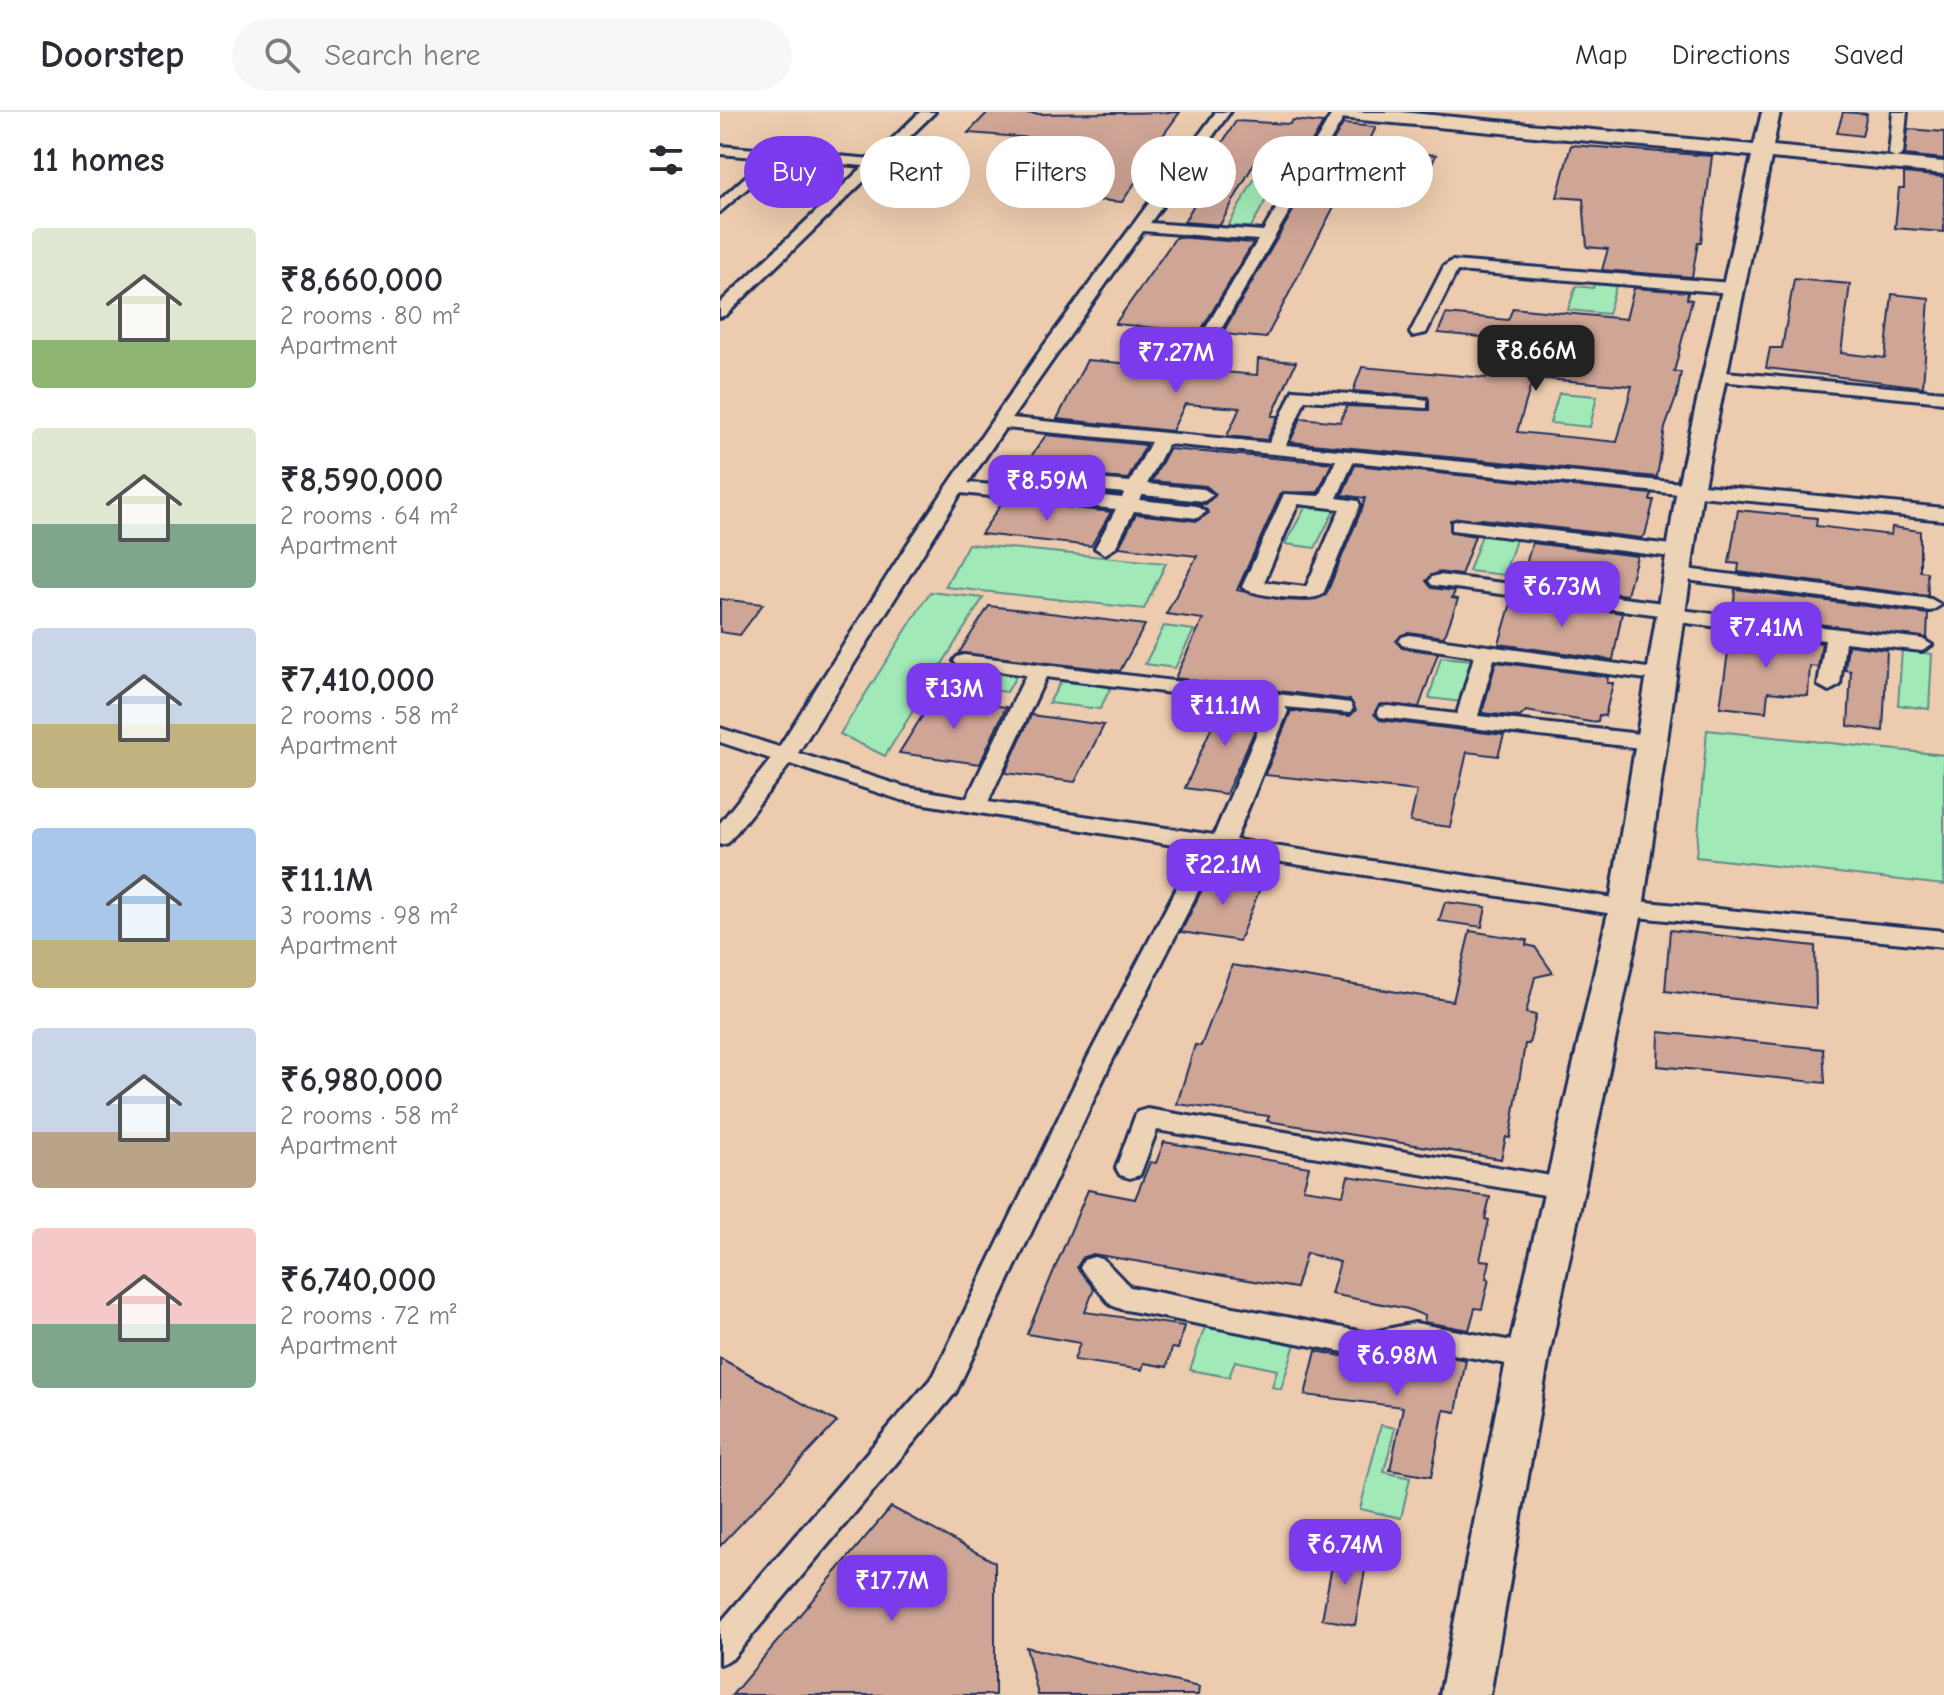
<!DOCTYPE html>
<html lang="en">
<head>
<meta charset="utf-8">
<style>
  :root { --surface:#fff; --page:#f7f7f7; --text:#2b2b33; --muted:#7c7c81; --line:#e1e1e2; --accent:#7c3aed }
  body { margin:0; font-family:"Comic Neue",sans-serif; background:var(--page); color:var(--text); height:100vh; display:flex; flex-direction:column; font-size:30px; white-space:nowrap }
  * { box-sizing:border-box; margin:0 }
  p { font-size:26px; color:var(--muted) }
  .icon { flex:none; width:44px; height:44px; fill:none; stroke:currentColor; stroke-width:2; stroke-linecap:round; stroke-linejoin:round }
  .map { position:relative; flex:1; overflow:hidden }
  .sheet { display:flex; flex-direction:column; background:var(--surface); width:720px }
  .sheet>* { flex:none }
  .banner { position:absolute; left:24px; top:24px; width:760px; height:72px; display:flex; gap:16px }
  .price { position:absolute; translate:-50% -68px; padding:0 18px; border-radius:16px; background:var(--accent); color:#fff; font-size:26px; line-height:52px; filter:drop-shadow(0 2px 4px #0008) }
  .price::after { content:''; position:absolute; left:50%; top:48px; width:24px; height:18px; margin-left:-12px; background:inherit; clip-path:polygon(0 0,100% 0,50% 100%) }
  .price.selected { background:#222; color:#fff }
  ul { padding:0; list-style:none }
  li { display:flex; align-items:center; gap:24px; height:200px; padding:0 32px }
  li span { display:grid; place-items:center; flex:none; width:224px; height:160px; border-radius:8px; color:#555 }
  li>.icon { margin-inline-start:auto }
  span .icon { width:96px; height:96px; fill:#fffc; stroke-width:1 }
  li b { font-size:34px }
  h2 { display:flex; justify-content:space-between; align-items:center; height:96px; padding:0 32px; font-size:34px }
  .chip { padding:0 28px; border-radius:36px; background:var(--surface); box-shadow:0 8px 32px #0002; font-size:28px; line-height:72px }
  .chip.selected { background:var(--accent); color:#fff }
  header { display:flex; align-items:center; gap:48px; box-sizing:border-box; height:112px; padding:0 40px; background:var(--surface); border-bottom:2px solid var(--line) }
  header strong { font-size:38px }
  nav { display:flex; gap:44px; margin-inline-start:auto; font-size:28px }
  .search { width:560px; height:72px; background:var(--page); display:flex; align-items:center; gap:20px; box-sizing:border-box; padding:0 28px; border-radius:44px; color:var(--muted); font-size:30px }
  main { display:flex; flex:1; min-height:0 }
  .map>svg:first-child { display:block }
  .green { fill:#a1e9b6; stroke:#5e8c8a; stroke-width:2 }
  .building { fill:#cfa596; stroke:#1b2f5e; stroke-width:2; fill-rule:evenodd }
  .lines { fill:none; stroke-linecap:round; stroke-linejoin:round }
  .street-casing { stroke:#1b2f5e; stroke-width:6 }
  .secondary-casing { stroke:#1b2f5e; stroke-width:6 }
  .street { fill:#edd3b5; fill-rule:evenodd }
  .secondary { fill:#edd3b5; fill-rule:evenodd }
</style>
</head>
<body>
<header>
<strong>Doorstep</strong>
<div class="search"><svg class="icon" aria-label="search" viewBox="0 0 24 24"><circle cx="10" cy="10" r="6"/><path d="M15 15l6 6"/></svg>Search here</div>
<nav><a>Map</a><a>Directions</a><a>Saved</a></nav>
</header>
<main>
<section class="sheet">
<h2>11 homes<svg class="icon" aria-label="filters" viewBox="0 0 24 24"><path d="M4 7h16M4 17h16"/><circle cx="9" cy="7" r="2"/><circle cx="15" cy="17" r="2"/></svg></h2>
<ul>
<li><span style="background:linear-gradient(#dfe7d0 70%,#8fb573 0)"><svg class="icon" aria-label="home" viewBox="0 0 24 24"><path d="M3 11l9-7 9 7M6 9v11h12V9"/></svg></span><div><b>₹8,660,000</b><p>2 rooms · 80 m²</p><p>Apartment</p></div></li>
<li><span style="background:linear-gradient(#dfe7d0 60%,#7fa58c 0)"><svg class="icon" aria-label="home" viewBox="0 0 24 24"><path d="M3 11l9-7 9 7M6 9v11h12V9"/></svg></span><div><b>₹8,590,000</b><p>2 rooms · 64 m²</p><p>Apartment</p></div></li>
<li><span style="background:linear-gradient(#c9d6e8 60%,#c2b280 0)"><svg class="icon" aria-label="home" viewBox="0 0 24 24"><path d="M3 11l9-7 9 7M6 9v11h12V9"/></svg></span><div><b>₹7,410,000</b><p>2 rooms · 58 m²</p><p>Apartment</p></div></li>
<li><span style="background:linear-gradient(#a9c7e8 70%,#c2b280 0)"><svg class="icon" aria-label="home" viewBox="0 0 24 24"><path d="M3 11l9-7 9 7M6 9v11h12V9"/></svg></span><div><b>₹11.1M</b><p>3 rooms · 98 m²</p><p>Apartment</p></div></li>
<li><span style="background:linear-gradient(#c9d6e8 65%,#b9a48a 0)"><svg class="icon" aria-label="home" viewBox="0 0 24 24"><path d="M3 11l9-7 9 7M6 9v11h12V9"/></svg></span><div><b>₹6,980,000</b><p>2 rooms · 58 m²</p><p>Apartment</p></div></li>
<li><span style="background:linear-gradient(#f6c9c9 60%,#7fa58c 0)"><svg class="icon" aria-label="home" viewBox="0 0 24 24"><path d="M3 11l9-7 9 7M6 9v11h12V9"/></svg></span><div><b>₹6,740,000</b><p>2 rooms · 72 m²</p><p>Apartment</p></div></li>
</ul>
</section>
<div class="map">
<svg width="1224" height="1583" viewBox="0 0 1224 1583">
  <rect width="100%" height="100%" fill="#edcbae"/>
  <filter id="ink" filterUnits="userSpaceOnUse"><feTurbulence type="fractalNoise" baseFrequency=".0125" numOctaves="2"/><feDisplacementMap in="SourceGraphic" scale="16" xChannelSelector="R" yChannelSelector="G"/><feConvolveMatrix kernelMatrix="1 2 1 2 8 2 1 2 1" color-interpolation-filters="sRGB"/></filter>
  <g filter="url(#ink)">
    <!-- green -->
    <g class="green">
      <polygon points="545,48 567,50 531,115 508,114"/>
      <polygon points="874,172 896,174 888,202 848,198 856,174 873,176"/>
      <polygon points="839,281 877,284 870,315 830,311"/>
      <polygon points="586,394 615,397 595,436 565,432"/>
      <polygon points="763,420 797,425 784,463 749,459"/>
      <polygon points="248,432 446,451 424,497 225,475"/>
      <polygon points="210,480 263,486 165,644 120,622"/>
      <polygon points="444,514 474,518 455,556 425,552"/>
      <polygon points="1182,538 1212,542 1209,597 1178,593"/>
      <polygon points="721,545 753,548 742,590 709,586"/>
      <polygon points="237,557 296,564 287,580 228,573"/>
      <polygon points="341,569 391,575 380,597 329,591"/>
      <polygon points="987,618 1224,643 1224,773 976,745"/>
      <polygon points="486,1212 576,1229 561,1277 552,1275 557,1258 515,1249 509,1265 470,1258"/>
      <polygon points="661,1313 675,1316 664,1360 690,1366 681,1406 640,1397"/>
    </g>
    <!-- building -->
    <g class="building">
      <polygon points="268,0 321,2 460,0 431,40 436,40 402,90 324,84 366,30 248,21"/>
      <polygon points="1123,0 1147,2 1142,24 1117,21"/>
      <polygon points="573,8 603,11 582,47 538,44 500,113 464,110 493,60 484,60 516,9 570,12"/>
      <polygon points="623,12 656,15 645,38 716,43 708,61 634,56 546,226 502,222"/>
      <polygon points="1188,17 1224,20 1224,47 1185,43"/>
      <polygon points="851,33 992,44 981,130 978,130 972,165 882,158 888,137 867,135 863,87 837,85"/>
      <polygon points="1184,61 1224,65 1224,120 1175,116 1179,76 1184,76"/>
      <polygon points="456,125 533,131 480,220 395,212"/>
      <polygon points="1074,167 1130,172 1121,241 1165,246 1172,182 1209,186 1203,275 1046,256 1050,236 1062,236"/>
      <path d="M 914,176 L 968,180 L 967,187 L 972,188 L 954,260 L 961,260 L 957,283 L 945,316 L 937,365 L 570,330 L 581,306 L 620,310 L 627,294 L 709,298 L 708,285 L 633,279 L 642,255 L 766,266 L 781,227 L 718,221 L 726,202 L 788,208 L 793,196 L 906,207 ZM 813,266 L 912,274 L 897,330 L 797,320 Z"/>
      <polygon points="538,247 576,250 552,304 558,304 547,328 507,324 520,296 465,292 452,319 337,307 367,248 537,263"/>
      <polygon points="326,323 426,333 408,367 301,359"/>
      <polygon points="449,337 612,351 598,380 561,381 517,478 562,488 588,489 606,483 643,394 645,386 622,383 635,353 932,382 930,388 934,388 925,423 921,426 762,407 730,408 730,420 755,424 741,463 718,460 706,469 712,476 735,479 732,486 738,487 726,521 723,525 688,520 676,529 682,536 718,541 699,595 660,592 654,602 660,608 784,623 778,644 747,640 730,715 690,710 697,679 545,663 571,599 630,604 636,598 630,588 455,566 483,507 446,502 477,444 399,435 416,402 477,409 489,401 479,392 486,392 496,382 486,374 432,369"/>
      <polygon points="284,388 391,400 371,434 261,422"/>
      <polygon points="1018,398 1097,406 1096,414 1171,423 1172,415 1200,419 1200,459 1207,460 1208,484 1018,460 1019,452 1009,451"/>
      <polygon points="812,431 917,444 907,483 801,470"/>
      <polygon points="1015,477 1208,502 1207,526 1013,501"/>
      <polygon points="0,487 43,492 20,523 0,520"/>
      <polygon points="796,487 902,501 893,548 779,532 791,491"/>
      <polygon points="269,494 338,502 425,513 400,559 239,541"/>
      <polygon points="1011,520 1102,531 1098,555 1090,554 1088,584 1048,580 1046,600 1000,595"/>
      <polygon points="1128,533 1167,538 1163,619 1128,614 1131,559 1125,558"/>
      <polygon points="776,550 888,565 887,571 893,571 885,604 879,603 878,609 870,610 806,599 800,605 762,601"/>
      <polygon points="214,585 286,595 260,652 179,641"/>
      <polygon points="502,591 545,596 506,682 465,676"/>
      <polygon points="311,603 384,613 355,670 285,661"/>
      <polygon points="490,761 543,769 519,829 461,820"/>
      <polygon points="725,790 766,795 762,815 719,809"/>
      <polygon points="950,818 1095,834 1096,896 945,879"/>
      <polygon points="750,819 807,828 806,833 815,835 833,861 815,865 806,901 816,903 809,932 805,932 790,1026 786,1025 781,1047 547,1009 549,1004 457,992 475,933 481,934 512,853 733,889"/>
      <polygon points="939,920 1103,937 1105,971 938,954"/>
      <polygon points="444,1030 589,1055 583,1077 623,1083 628,1064 770,1085 765,1107 769,1108 760,1148 770,1149 766,1166 769,1167 762,1197 755,1196 749,1218 704,1210 705,1204 688,1197 611,1182 620,1150 586,1141 576,1176 373,1142 363,1145 357,1155 374,1177 365,1200 464,1214 458,1237 452,1236 447,1255 424,1251 422,1258 354,1248 360,1231 307,1222 368,1078 415,1087 430,1050 436,1051"/>
      <polygon points="596,1239 694,1258 698,1239 746,1248 736,1300 724,1298 711,1365 670,1358 683,1295 585,1283"/>
      <polygon points="0,1246 117,1310 0,1434"/>
      <polygon points="171,1395 275,1450 275,1583 12,1583"/>
      <polygon points="615,1437 648,1442 635,1513 602,1507"/>
      <polygon points="306,1535 479,1575 478,1583 318,1583"/>
    </g>
    <g class="lines">
      <!-- street casing -->
      <g class="street-casing">
        <g id="street">
          <polygon points="200,0 215,0 6,203 0,205 0,191 144,54 61,47 0,100 0,88 46,46 0,42 0,34 152,47"/>
          <path d="M 496,0 L 510,0 L 430,111 L 543,119 L 613,0 L 627,0 L 482,250 L 470,250 L 468,246 L 538,128 L 423,119 L 292,306 L 549,331 L 573,278 L 701,287 L 707,288 L 707,296 L 585,288 L 566,333 L 1224,396 L 1224,408 L 633,350 L 617,386 L 638,389 L 640,393 L 603,482 C 594,491 531,484 522,475 L 564,382 L 600,384 L 616,348 L 448,332 L 427,372 L 484,377 L 493,383 L 484,389 L 422,383 L 419,388 L 477,394 L 486,400 L 477,406 L 414,399 L 395,436 L 385,442 L 375,436 L 396,397 L 241,381 L 78,641 L 185,675 L 247,686 L 306,563 L 237,553 L 234,549 L 237,545 L 244,543 L 622,590 L 630,591 L 633,596 L 630,601 L 565,595 L 568,599 L 515,728 L 906,788 L 1224,819 L 1224,835 L 906,804 L 498,740 L 390,953 L 236,1280 L 12,1547 L 0,1552 L 0,1511 L 214,1263 L 364,953 L 477,737 L 181,688 L 70,652 L 8,731 L 0,733 L 0,711 L 51,647 L 0,630 L 0,616 L 59,635 L 187,433 L 320,239 ZM 285,316 L 431,330 L 410,370 L 308,361 L 295,363 L 288,374 L 248,371 ZM 308,371 L 404,381 L 402,386 L 305,376 ZM 578,392 L 620,397 L 586,475 L 544,470 ZM 326,565 L 552,594 L 546,599 L 494,723 L 268,690 Z"/>
          <polygon points="1173,0 1187,0 1183,42 1176,46 1169,42"/>
          <polygon points="732,149 1012,171 1020,176 1012,181 737,159 706,221 692,224 690,221 724,154"/>
          <polygon points="994,259 1224,280 1224,290 988,268 986,264"/>
          <polygon points="739,408 960,434 970,440 960,446 732,418 732,410"/>
          <polygon points="957,456 1211,487 1221,493 1211,499 950,466 947,462 950,458"/>
          <polygon points="719,463 951,492 961,498 1202,527 1212,533 1202,539 1125,530 1120,573 1109,579 1098,573 1105,528 950,509 940,503 712,473 709,469 712,465"/>
          <polygon points="689,523 949,559 952,563 942,569 774,547 758,604 929,623 940,630 929,637 660,605 657,600 660,595 668,594 737,602 754,544 682,533 679,529 682,525"/>
          <polygon points="427,997 843,1066 853,1069 857,1076 853,1083 843,1086 437,1018 420,1063 410,1066 400,1063 396,1056 414,1007 417,1000"/>
          <polygon points="374,1145 384,1148 410,1175 649,1221 695,1211 808,1232 819,1235 823,1244 819,1253 808,1256 695,1235 649,1245 401,1197 391,1193 360,1156 364,1148"/>
        </g>
      </g>
      <!-- secondary casing -->
      <g class="secondary-casing">
        <polygon id="secondary" points="610,0 680,0 1034,33 1042,0 1060,0 1053,34 1224,50 1224,62 1051,46 982,383 923,796 829,1244 770,1583 720,1583 787,1244 889,796 956,383 1032,44 619,6"/>
      </g>
      <!-- street -->
      <use href="#street" class="street"/>
      <!-- secondary -->
      <use href="#secondary" class="secondary"/>
    </g>
  </g>
</svg>
<b class="price selected" style="left:816px;top:281px">₹8.66M</b>
<b class="price" style="left:456px;top:283px">₹7.27M</b>
<b class="price" style="left:327px;top:411px">₹8.59M</b>
<b class="price" style="left:842px;top:517px">₹6.73M</b>
<b class="price" style="left:1046px;top:558px">₹7.41M</b>
<b class="price" style="left:234px;top:619px">₹13M</b>
<b class="price" style="left:505px;top:636px">₹11.1M</b>
<b class="price" style="left:503px;top:795px">₹22.1M</b>
<b class="price" style="left:677px;top:1286px">₹6.98M</b>
<b class="price" style="left:625px;top:1475px">₹6.74M</b>
<b class="price" style="left:172px;top:1511px">₹17.7M</b>
<div class="banner">
<a class="chip selected">Buy</a>
<a class="chip">Rent</a>
<a class="chip">Filters</a>
<a class="chip">New</a>
<a class="chip">Apartment</a>
</div>
</div>
</main>
</body>
</html>
